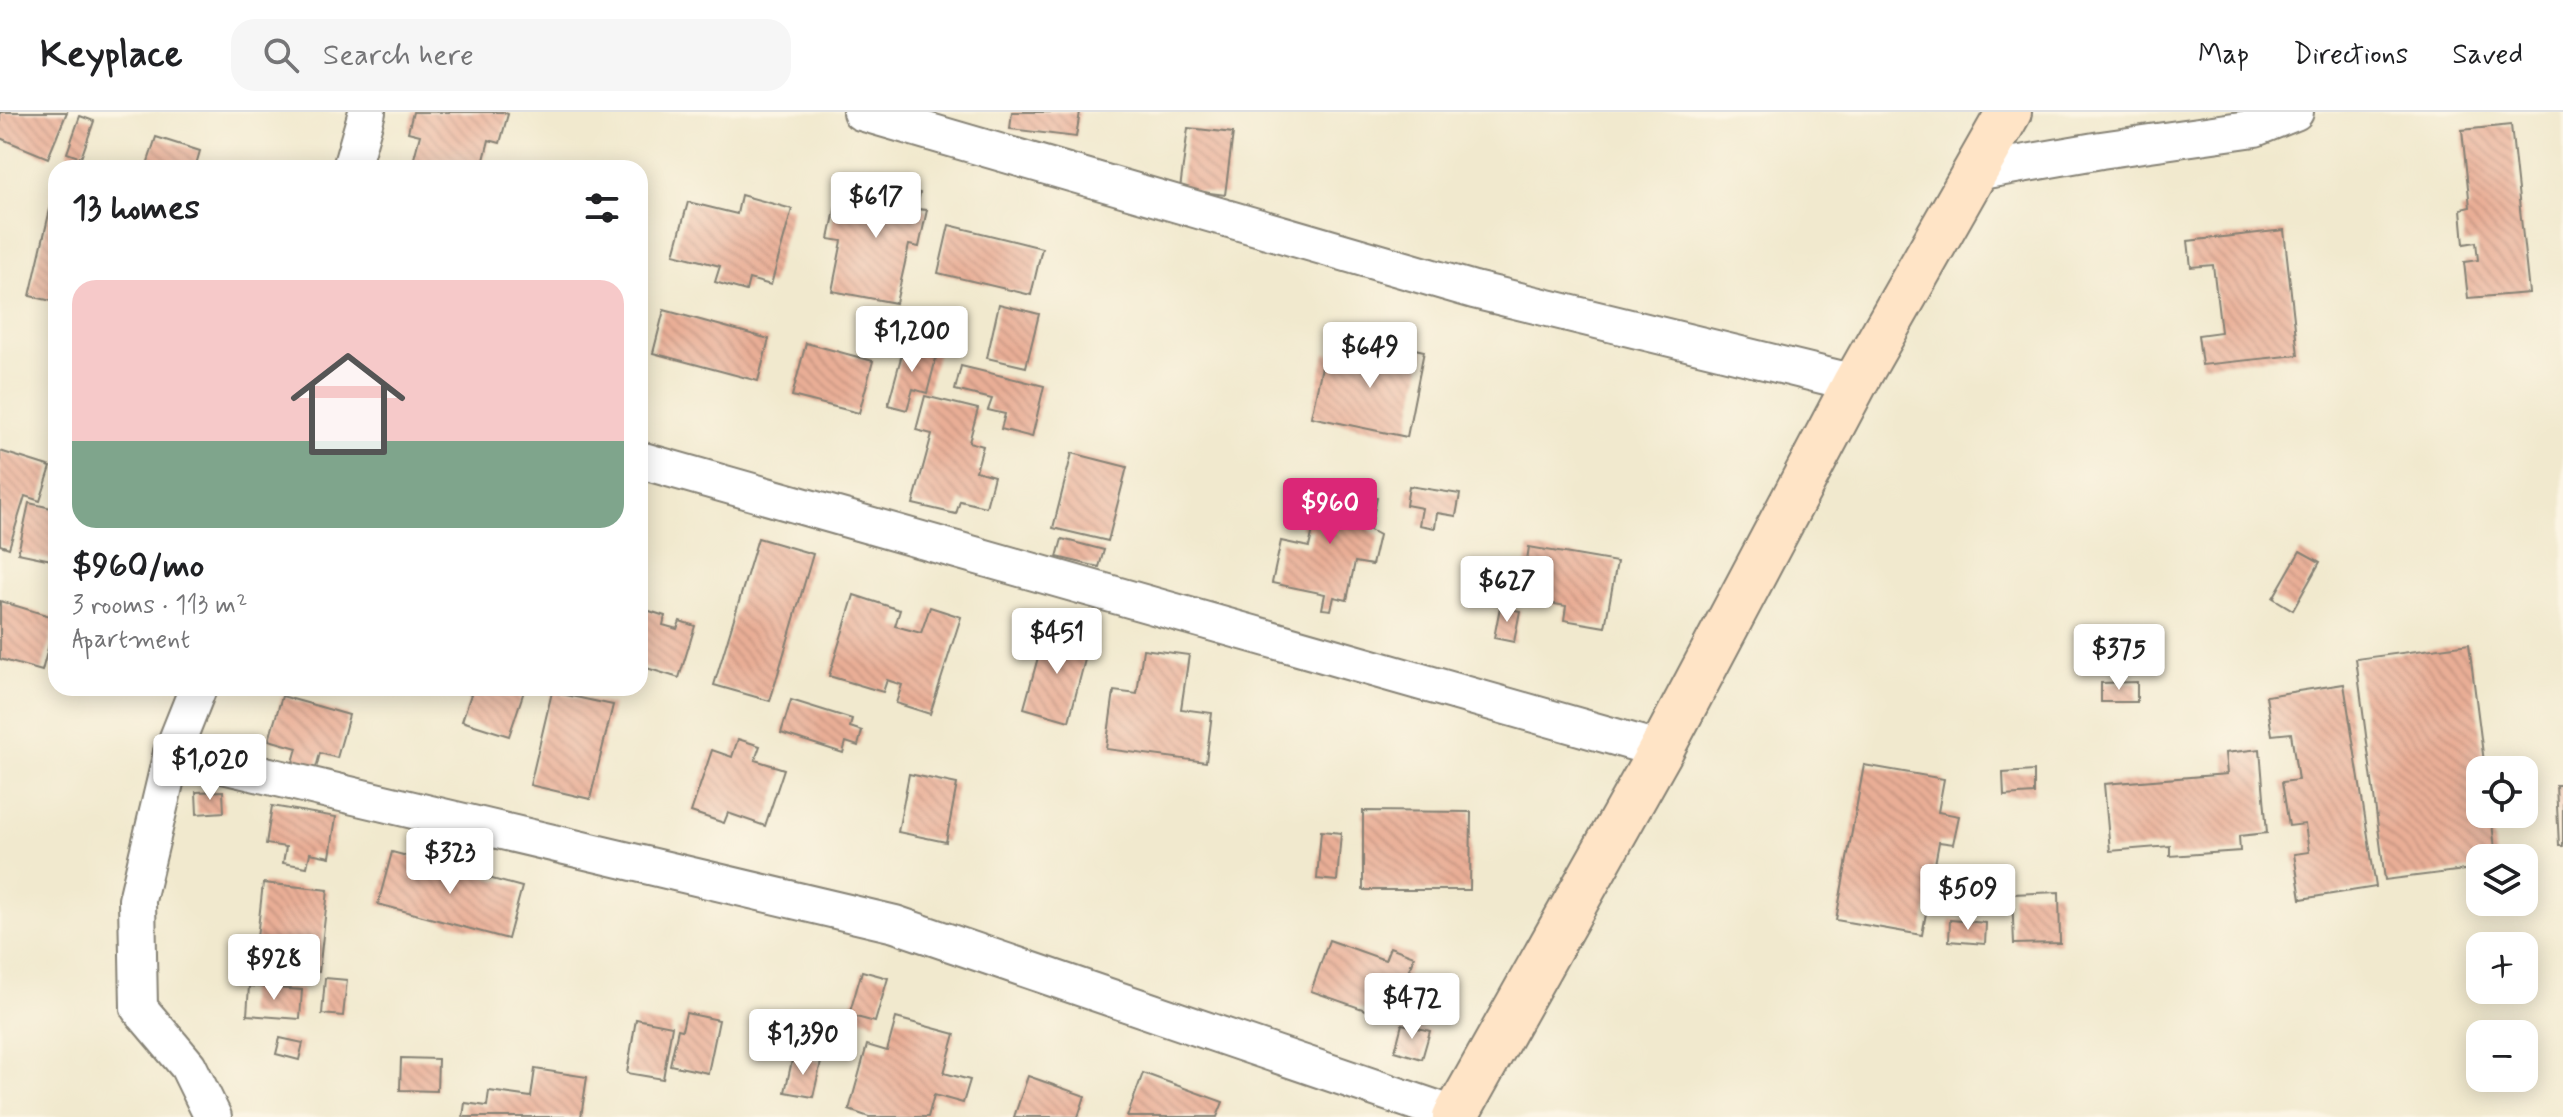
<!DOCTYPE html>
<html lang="en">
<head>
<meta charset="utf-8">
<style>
  :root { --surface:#fff; --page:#f6f6f6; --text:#202124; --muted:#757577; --line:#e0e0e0; --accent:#db2777 }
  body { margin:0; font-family:Mynerve,sans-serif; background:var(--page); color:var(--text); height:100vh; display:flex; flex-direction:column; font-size:30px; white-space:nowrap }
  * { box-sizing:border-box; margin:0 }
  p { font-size:26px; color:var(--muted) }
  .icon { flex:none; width:44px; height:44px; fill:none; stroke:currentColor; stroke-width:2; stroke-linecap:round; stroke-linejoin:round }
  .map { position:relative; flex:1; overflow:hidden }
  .panel { position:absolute; left:48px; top:48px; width:600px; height:536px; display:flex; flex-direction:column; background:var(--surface); border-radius:24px; box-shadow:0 4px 20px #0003 }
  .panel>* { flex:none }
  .controls { position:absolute; left:2466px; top:644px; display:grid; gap:16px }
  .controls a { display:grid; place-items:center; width:72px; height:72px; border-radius:16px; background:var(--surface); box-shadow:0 4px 20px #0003; font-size:40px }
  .price { position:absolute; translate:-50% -68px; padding:0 18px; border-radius:8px; background:#fff; color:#222; font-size:26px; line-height:52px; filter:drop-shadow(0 2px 4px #0008) }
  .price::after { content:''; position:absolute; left:50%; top:48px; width:24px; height:18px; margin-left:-12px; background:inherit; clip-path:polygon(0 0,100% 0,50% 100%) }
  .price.selected { background:var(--accent); color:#fff }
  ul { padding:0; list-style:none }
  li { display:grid; align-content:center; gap:16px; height:424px; padding:0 24px }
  li span { display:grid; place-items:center; height:248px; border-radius:24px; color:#555 }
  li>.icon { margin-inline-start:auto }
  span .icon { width:144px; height:144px; fill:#fffc; stroke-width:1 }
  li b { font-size:34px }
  h2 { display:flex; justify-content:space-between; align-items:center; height:96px; padding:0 24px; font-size:34px }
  header { display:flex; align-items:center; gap:48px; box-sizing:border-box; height:112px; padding:0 40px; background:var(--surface); border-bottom:2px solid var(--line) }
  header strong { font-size:38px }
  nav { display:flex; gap:44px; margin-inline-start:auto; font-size:28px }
  .search { width:560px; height:72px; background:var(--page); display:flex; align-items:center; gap:20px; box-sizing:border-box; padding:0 28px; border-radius:24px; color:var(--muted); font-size:30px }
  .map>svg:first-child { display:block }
  .building { fill:url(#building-back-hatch) }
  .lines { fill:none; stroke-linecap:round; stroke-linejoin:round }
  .street-casing { stroke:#868275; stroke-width:40 }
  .secondary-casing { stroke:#868275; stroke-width:48 }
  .street { stroke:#fff; stroke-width:36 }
  .secondary { stroke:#ffe4c6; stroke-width:44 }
</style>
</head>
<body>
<header>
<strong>Keyplace</strong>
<div class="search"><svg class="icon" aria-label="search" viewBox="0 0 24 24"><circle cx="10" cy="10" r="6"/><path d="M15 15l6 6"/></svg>Search here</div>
<nav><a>Map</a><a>Directions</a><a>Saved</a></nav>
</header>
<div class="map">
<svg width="2563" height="1005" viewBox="0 0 2563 1005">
  <defs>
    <pattern id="building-back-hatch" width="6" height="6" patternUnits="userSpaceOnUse" patternTransform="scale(2)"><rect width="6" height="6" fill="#e9ae96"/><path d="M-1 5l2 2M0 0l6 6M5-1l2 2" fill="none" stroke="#c79581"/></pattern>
  </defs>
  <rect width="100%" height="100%" fill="#fcf5e5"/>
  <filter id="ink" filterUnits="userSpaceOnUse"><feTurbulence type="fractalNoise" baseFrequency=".0125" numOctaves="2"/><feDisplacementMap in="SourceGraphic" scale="16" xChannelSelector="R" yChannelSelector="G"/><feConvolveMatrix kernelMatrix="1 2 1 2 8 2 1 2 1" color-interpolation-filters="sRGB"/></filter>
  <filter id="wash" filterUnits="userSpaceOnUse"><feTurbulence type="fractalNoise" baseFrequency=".006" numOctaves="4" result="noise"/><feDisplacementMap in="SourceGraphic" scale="32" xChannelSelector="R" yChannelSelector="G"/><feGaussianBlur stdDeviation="1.8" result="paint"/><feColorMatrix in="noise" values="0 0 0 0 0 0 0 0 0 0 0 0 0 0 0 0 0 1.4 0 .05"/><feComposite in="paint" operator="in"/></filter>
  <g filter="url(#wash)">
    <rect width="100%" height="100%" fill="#f1e9ce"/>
    <g id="blocks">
      <!-- building -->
      <g class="building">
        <polygon points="0,0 67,0 48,46 0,26"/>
        <polygon points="413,0 503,0 508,2 500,31 489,28 482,56 418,56 412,54 420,23 408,20"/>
        <polygon points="1012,0 1080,0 1076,25 1010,17"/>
        <polygon points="80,4 94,9 81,46 67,41"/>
        <polygon points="2511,13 2529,181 2468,186 2464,150 2478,148 2476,130 2464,132 2461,97 2470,95 2462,18"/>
        <polygon points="1188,16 1233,21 1225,83 1180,77"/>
        <polygon points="156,25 200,39 195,56 146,56"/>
        <polygon points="856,68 920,81 917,97 927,98 919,135 909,133 896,191 832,179 842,129 829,127 837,88 852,92"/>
        <polygon points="741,83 792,97 771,173 749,167 746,179 715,170 720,154 674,142 688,90 737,102"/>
        <polygon points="51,93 56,94 56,190 30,184"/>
        <polygon points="949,113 1042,136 1031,183 938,161"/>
        <polygon points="2284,118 2298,243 2202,253 2198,223 2221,220 2213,153 2191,155 2188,129"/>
        <polygon points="999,192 1039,202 1026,255 987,246"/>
        <polygon points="664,198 769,227 758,269 653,241"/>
        <polygon points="1379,229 1424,239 1407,325 1311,305 1325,241 1375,252"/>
        <polygon points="806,231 873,249 859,301 792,284"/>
        <polygon points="905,231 938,239 927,281 913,277 907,298 888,293"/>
        <polygon points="961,254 1044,274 1032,325 1001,317 1005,302 988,298 992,287 955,278"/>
        <polygon points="925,284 978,297 969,330 983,334 976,359 994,364 986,395 960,389 956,402 913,392 932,322 916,318"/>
        <polygon points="0,339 51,355 40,389 25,384 9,436 0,433"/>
        <polygon points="1072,341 1127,355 1108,429 1053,416"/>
        <polygon points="1409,374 1460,382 1456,404 1437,401 1435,416 1419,413 1422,396 1406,393"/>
        <polygon points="1327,375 1377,386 1370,418 1379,423 1372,453 1355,450 1347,488 1334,485 1331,498 1322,497 1325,482 1272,471 1281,429 1309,435 1313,418 1301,416 1306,393 1322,397"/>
        <polygon points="29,391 56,397 56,449 18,441"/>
        <polygon points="758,426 813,442 770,589 714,573"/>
        <polygon points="1062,427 1104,438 1099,455 1057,445"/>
        <polygon points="1529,435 1617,450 1605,515 1564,508 1566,494 1521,486"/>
        <polygon points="2300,439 2320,450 2293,498 2273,486"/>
        <polygon points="854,483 900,498 895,514 921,521 930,495 961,505 930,602 896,591 902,573 887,568 883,580 829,564"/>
        <polygon points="0,489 56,506 42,559 0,547"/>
        <polygon points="1500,495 1520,499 1514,530 1494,526"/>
        <polygon points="640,496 665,504 663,513 677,517 680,509 695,514 679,566 640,554"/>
        <polygon points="1045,520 1089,532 1069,609 1024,596"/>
        <polygon points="2469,532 2485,658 2480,658 2480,702 2491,702 2496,746 2480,746 2480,756 2385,768 2356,547"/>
        <polygon points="1143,537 1189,543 1181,597 1212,601 1206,650 1106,637 1114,579 1137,582"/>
        <polygon points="2137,570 2137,590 2101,590 2101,571"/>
        <polygon points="2344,572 2376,775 2301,787 2294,742 2309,740 2305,712 2289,714 2282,670 2298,668 2291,621 2272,623 2266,584"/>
        <polygon points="525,576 509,624 462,609 471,582 453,577"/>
        <polygon points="552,580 613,593 590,687 530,673"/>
        <polygon points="282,584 349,603 337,646 320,641 315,660 292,654 297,636 269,628"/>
        <polygon points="791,588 852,607 850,615 862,619 858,634 846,630 843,641 781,621"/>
        <polygon points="738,627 760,634 755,648 784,657 765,714 728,701 724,711 691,700 712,638 732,645"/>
        <polygon points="2260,637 2267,721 2239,724 2240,739 2170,744 2170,734 2110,739 2104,672 2227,662 2225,641"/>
        <polygon points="1864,653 1944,667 1938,700 1959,704 1953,732 1939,730 1922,823 1836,808"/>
        <polygon points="2034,659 2034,682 2004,684 2003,661"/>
        <polygon points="909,662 957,672 946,730 898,720"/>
        <polygon points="2556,673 2563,673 2563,734 2559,734"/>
        <polygon points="223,679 224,700 197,702 196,680"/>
        <polygon points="272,694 336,705 330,745 310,741 307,755 283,751 286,735 266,732"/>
        <polygon points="1363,699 1471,700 1470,778 1363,778"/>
        <polygon points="1321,719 1341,721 1337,769 1317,767"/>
        <polygon points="392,740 522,775 508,827 378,792"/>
        <polygon points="263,771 328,778 319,860 254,853"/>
        <polygon points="2059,780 2060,831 2014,832 2012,782"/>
        <polygon points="1950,808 1986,811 1985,832 1949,829"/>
        <polygon points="1329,828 1385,848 1390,835 1414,844 1391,907 1311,879"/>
        <polygon points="862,859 888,866 875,910 849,903"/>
        <polygon points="325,866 347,868 343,904 322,902"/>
        <polygon points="249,874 302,878 300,907 247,903"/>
        <polygon points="686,901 719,908 708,961 670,953 678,917 682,918"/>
        <polygon points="896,906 955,922 944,961 970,968 963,991 934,983 928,1005 869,1005 849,998 867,933 887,939"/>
        <polygon points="636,907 672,914 663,967 627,961"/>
        <polygon points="1402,912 1430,919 1422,947 1395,939"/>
        <polygon points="280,926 303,931 299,948 276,942"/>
        <polygon points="793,944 821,950 813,985 785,980"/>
        <polygon points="401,946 438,947 437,979 400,978"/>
        <polygon points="535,957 587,965 581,1005 463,1005 465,991 487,994 489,979 531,985"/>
        <polygon points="1143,961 1223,990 1217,1005 1127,1005"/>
        <polygon points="1028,964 1085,984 1078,1005 1014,1005"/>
      </g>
    </g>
  </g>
  <g filter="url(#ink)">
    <use href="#blocks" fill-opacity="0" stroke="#868275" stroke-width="2"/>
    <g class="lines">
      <!-- street casing -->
      <g class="street-casing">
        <g id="street">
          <polyline points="861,0 1474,178 1855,271"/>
          <polyline points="351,56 367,0"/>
          <polyline points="1975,60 2101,38 2255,16 2295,0"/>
          <polyline points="640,348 1661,638"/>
          <polyline points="198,576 172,641 137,788 139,896 188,954 213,1005"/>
          <polyline points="172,641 895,812 1460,1005"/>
        </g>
      </g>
      <!-- secondary casing -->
      <g class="secondary-casing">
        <polyline id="secondary" points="1455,1005 1661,638 1855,271 2009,0"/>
      </g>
      <!-- street -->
      <use href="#street" class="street"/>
      <!-- secondary -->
      <use href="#secondary" class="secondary"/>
    </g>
  </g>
</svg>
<div class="controls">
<a><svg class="icon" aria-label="locate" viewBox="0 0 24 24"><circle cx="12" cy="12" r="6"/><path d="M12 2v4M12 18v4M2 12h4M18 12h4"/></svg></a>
<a><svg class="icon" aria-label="layers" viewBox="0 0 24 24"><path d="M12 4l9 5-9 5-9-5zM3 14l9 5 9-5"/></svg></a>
<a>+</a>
<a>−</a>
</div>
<b class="price" style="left:876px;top:128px">$617</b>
<b class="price" style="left:912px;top:262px">$1,200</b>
<b class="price" style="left:1370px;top:278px">$649</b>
<b class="price selected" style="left:1330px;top:434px">$960</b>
<b class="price" style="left:1507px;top:512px">$627</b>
<b class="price" style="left:1057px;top:564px">$451</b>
<b class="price" style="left:2119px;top:580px">$375</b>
<b class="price" style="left:210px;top:690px">$1,020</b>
<b class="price" style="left:450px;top:784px">$323</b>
<b class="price" style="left:1968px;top:820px">$509</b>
<b class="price" style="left:274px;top:890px">$928</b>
<b class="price" style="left:1412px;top:929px">$472</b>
<b class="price" style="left:803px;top:965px">$1,390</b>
<section class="panel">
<h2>13 homes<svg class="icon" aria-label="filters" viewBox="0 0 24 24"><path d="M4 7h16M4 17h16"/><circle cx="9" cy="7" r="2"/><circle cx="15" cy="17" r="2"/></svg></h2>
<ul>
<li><span style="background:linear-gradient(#f6c9c9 65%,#7fa58c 0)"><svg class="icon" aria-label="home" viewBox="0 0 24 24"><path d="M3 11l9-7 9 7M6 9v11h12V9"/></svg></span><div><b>$960/mo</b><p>3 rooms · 113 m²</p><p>Apartment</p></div></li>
</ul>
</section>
</div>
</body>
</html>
